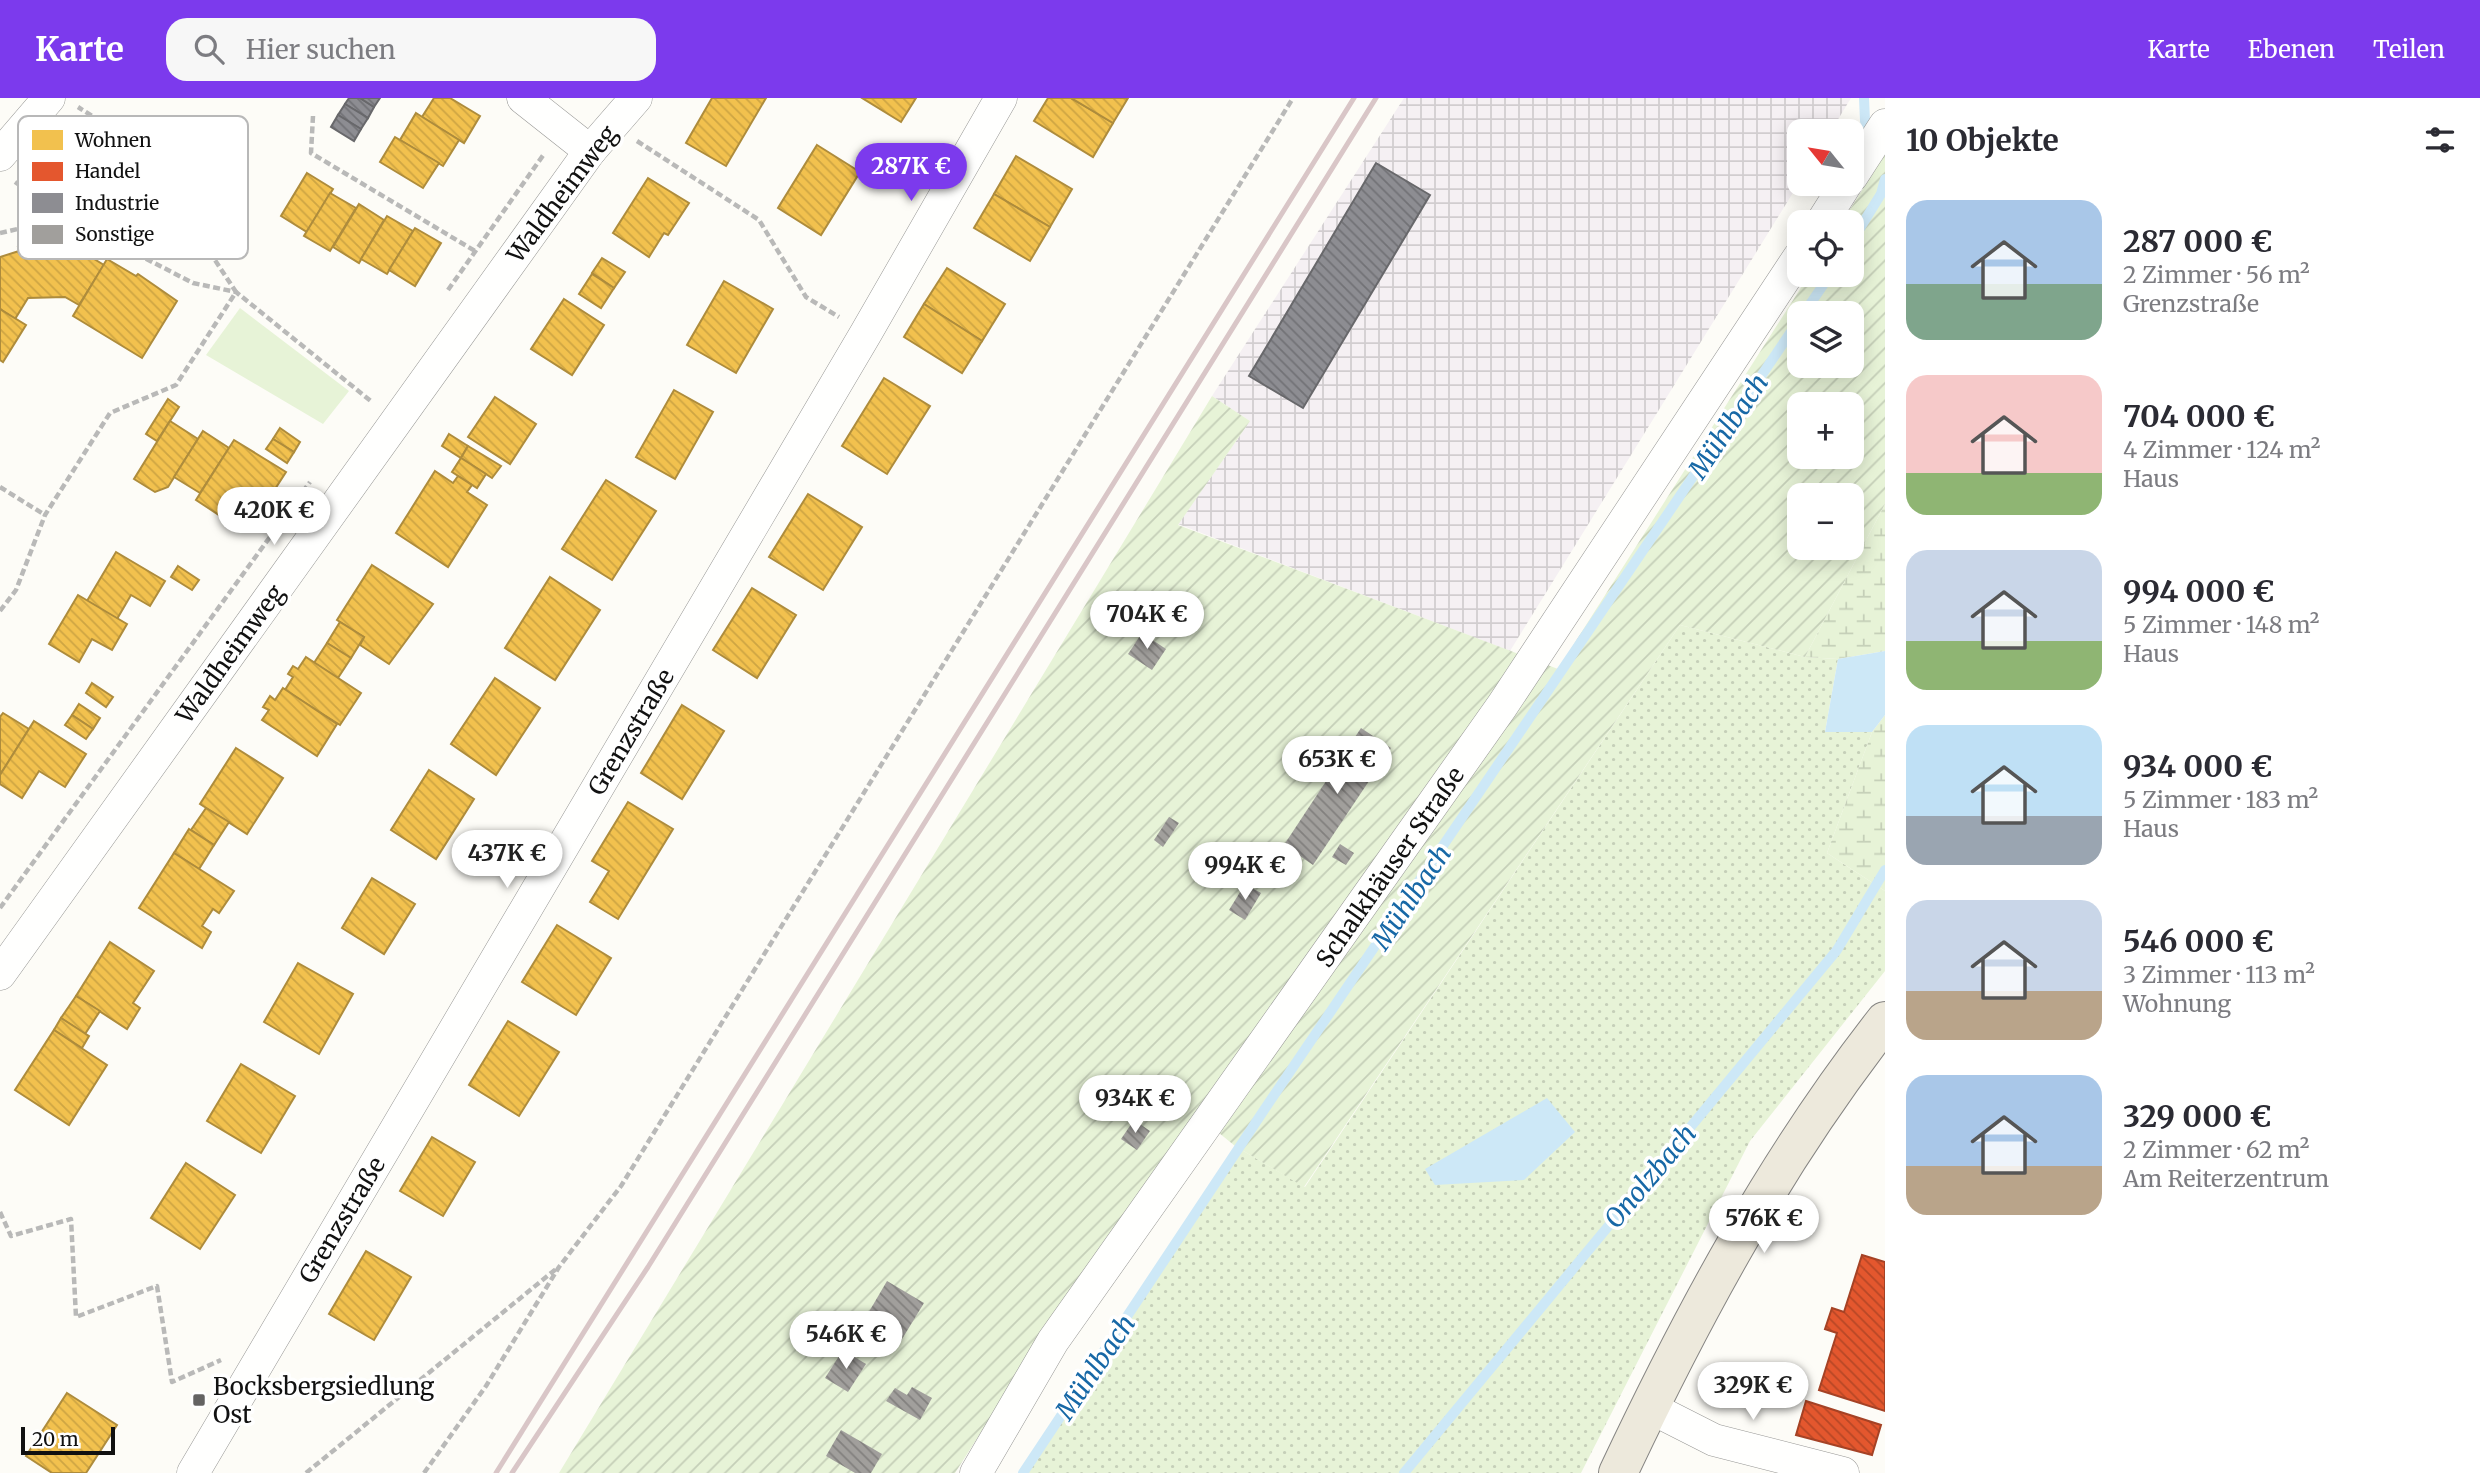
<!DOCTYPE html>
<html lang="de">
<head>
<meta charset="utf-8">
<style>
  :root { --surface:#fff; --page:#f7f7f7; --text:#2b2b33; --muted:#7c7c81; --accent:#7c3aed }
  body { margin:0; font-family:Merriweather,serif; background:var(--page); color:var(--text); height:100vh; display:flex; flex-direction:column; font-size:26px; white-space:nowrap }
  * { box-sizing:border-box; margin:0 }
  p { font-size:23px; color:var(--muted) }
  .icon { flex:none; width:38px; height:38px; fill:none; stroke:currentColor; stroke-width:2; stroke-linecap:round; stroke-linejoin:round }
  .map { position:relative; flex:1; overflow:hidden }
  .drawer { display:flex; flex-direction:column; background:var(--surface); width:595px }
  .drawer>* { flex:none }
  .needle { width:46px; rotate:300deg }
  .buttons { position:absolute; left:1787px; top:21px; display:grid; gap:14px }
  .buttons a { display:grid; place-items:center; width:77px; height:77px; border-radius:14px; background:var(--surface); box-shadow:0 4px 18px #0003; font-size:35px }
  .scale { position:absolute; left:21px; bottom:18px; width:94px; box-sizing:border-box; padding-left:7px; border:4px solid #111; border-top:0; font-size:19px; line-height:24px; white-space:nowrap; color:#111; -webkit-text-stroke:5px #fff; paint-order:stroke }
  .price { position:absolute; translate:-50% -60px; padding:0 16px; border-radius:24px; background:#fff; color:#222; font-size:23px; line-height:46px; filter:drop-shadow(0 2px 4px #0008) }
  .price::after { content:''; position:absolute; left:50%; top:42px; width:21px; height:16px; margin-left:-10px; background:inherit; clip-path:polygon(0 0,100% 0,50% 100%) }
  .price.current { background:var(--accent); color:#fff }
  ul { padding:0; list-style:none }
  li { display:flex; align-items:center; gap:21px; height:175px; padding:0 21px }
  li span { display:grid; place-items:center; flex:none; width:196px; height:140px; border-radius:21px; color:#555 }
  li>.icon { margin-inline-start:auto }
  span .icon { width:84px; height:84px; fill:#fffc; stroke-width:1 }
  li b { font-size:30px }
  h2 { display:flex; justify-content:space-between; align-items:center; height:84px; padding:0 21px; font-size:30px }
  header { display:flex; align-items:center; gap:42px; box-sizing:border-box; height:98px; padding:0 35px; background:var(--accent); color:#fff }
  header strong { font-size:33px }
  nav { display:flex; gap:38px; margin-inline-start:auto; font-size:24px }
  .search { width:490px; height:63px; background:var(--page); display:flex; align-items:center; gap:18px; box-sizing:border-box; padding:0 24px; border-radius:21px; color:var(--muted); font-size:26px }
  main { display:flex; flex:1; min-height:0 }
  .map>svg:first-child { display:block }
  .industrial { fill:url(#industrial-grid) }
  .grass { fill:url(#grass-dots) }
  .wetland { fill:url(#wetland-marsh) }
  .park { fill:#e7f3d7 }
  .garden { fill:url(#garden-furrows); fill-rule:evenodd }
  .water { fill:#cde8f7 }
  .homes { fill:url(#homes-back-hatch); stroke:#ae8c3c; stroke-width:2 }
  .shops { fill:url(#shops-back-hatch); stroke:#a54225; stroke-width:2 }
  .industry { fill:url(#industry-back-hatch); stroke:#68686b; stroke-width:2 }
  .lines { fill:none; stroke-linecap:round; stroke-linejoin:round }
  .stream { stroke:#cde8f7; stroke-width:10 }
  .building { fill:url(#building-back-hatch) }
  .minor-casing { stroke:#979795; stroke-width:33 }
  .major-casing { stroke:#858482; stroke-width:40 }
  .path { stroke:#b9b9b8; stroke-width:4.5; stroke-dasharray:7 3.5; stroke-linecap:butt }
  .minor { stroke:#fffffe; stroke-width:32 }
  .major { stroke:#ede9dc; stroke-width:38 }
  .rail { stroke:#d9c6c7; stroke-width:5 }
  .poi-dot { fill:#646362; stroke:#fff; stroke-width:2.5 }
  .labels { text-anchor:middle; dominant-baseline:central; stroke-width:7; stroke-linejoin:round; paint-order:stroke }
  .street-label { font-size:24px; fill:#111; stroke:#fff }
  .poi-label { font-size:24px; fill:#111; stroke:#fff; text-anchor:start }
  .water-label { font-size:26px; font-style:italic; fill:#1768a6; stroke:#fff }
  .key { fill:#fff; stroke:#b8b8b8; stroke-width:2 }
  .key-label { font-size:19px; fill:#111 }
</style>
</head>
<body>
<header>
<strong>Karte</strong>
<div class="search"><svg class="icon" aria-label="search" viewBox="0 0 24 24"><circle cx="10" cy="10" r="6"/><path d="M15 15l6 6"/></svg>Hier suchen</div>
<nav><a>Karte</a><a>Ebenen</a><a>Teilen</a></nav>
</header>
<main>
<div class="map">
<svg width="1885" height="1375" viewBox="0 0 1885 1375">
  <defs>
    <pattern id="industrial-grid" width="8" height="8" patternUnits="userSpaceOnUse" patternTransform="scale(1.75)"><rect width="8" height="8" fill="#f5f0f3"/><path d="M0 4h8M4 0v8" fill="none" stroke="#d1cdcf"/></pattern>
    <pattern id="grass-dots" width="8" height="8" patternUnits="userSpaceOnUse" patternTransform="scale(1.75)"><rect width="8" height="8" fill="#e7f3d7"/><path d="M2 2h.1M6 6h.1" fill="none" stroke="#c5cfb8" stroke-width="1.8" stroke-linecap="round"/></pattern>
    <pattern id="wetland-marsh" width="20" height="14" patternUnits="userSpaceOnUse" patternTransform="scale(1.75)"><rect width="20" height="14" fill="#e7f3d7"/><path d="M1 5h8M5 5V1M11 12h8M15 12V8" fill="none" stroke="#c5cfb8"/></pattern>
    <pattern id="garden-furrows" width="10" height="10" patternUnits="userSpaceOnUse" patternTransform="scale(1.75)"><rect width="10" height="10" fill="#e7f3d7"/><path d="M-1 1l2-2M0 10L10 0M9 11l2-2" fill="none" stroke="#c5cfb8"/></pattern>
    <pattern id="homes-back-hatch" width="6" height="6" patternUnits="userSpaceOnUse" patternTransform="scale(1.75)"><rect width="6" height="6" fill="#f2c14e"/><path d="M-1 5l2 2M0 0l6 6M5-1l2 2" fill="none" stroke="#cea543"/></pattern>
    <pattern id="shops-back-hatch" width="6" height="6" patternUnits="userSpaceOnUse" patternTransform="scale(1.75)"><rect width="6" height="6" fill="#e4572e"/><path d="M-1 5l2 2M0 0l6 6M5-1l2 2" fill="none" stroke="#b74726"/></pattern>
    <pattern id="industry-back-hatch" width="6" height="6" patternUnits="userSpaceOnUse" patternTransform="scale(1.75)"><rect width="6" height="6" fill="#8d8d92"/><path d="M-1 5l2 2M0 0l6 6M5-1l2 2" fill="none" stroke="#727276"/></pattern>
    <pattern id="building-back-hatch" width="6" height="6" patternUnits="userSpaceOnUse" patternTransform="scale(1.75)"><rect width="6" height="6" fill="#a19f9c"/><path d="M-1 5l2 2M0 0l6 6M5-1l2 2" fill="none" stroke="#82807e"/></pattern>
  </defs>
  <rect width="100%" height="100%" fill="#fdfcf7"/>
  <!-- industrial -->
  <polygon class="industrial" points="1404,0 1851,0 1831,33 1799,33 1799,85 1510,553 1178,426 1250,323 1212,298"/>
  <!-- grass -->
  <polygon class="grass" points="1680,527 1805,559 1838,561 1825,634 1872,634 1827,755 1885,793 1885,873 1750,1043 1581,1375 1025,1375 1235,1048 1305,1089"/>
  <!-- wetland -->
  <g class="wetland">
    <polygon points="1885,406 1885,553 1838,561 1805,559"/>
    <polygon points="1885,617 1885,793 1827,755 1872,634"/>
  </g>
  <!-- park -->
  <polygon class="park" points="240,210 349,293 323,326 206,257"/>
  <!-- garden -->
  <path class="garden" d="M 1885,56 L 1885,406 L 1805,559 L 1680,527 L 1304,1089 L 1235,1048 L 1197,1017 L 1067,1199 L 955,1375 L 559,1375 L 1212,298 L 1250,323 L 1178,427 L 1558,571 L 1809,177 L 1852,177 L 1852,124 L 1842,124 ZM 1799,215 L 1852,215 L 1852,268 L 1799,268 ZM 1799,306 L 1852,306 L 1852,359 L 1799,359 ZM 1799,397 L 1852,397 L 1852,450 L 1799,450 Z"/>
  <!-- water -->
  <g class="water">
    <polygon points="1885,553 1885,617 1872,634 1825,634 1838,561"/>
    <polygon points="1547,1000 1575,1034 1524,1082 1435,1087 1425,1071"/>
  </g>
  <!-- homes -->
  <g class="homes">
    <polygon points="434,0 450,0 480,18 464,45 422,19"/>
    <polygon points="712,0 766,0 726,68 686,45"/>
    <polygon points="862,0 916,0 901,24"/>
    <polygon points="1048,0 1071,0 1113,25 1093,59 1034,23"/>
    <polygon points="1071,0 1128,0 1113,25"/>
    <polygon points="416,15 459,42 443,68 400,42"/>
    <polygon points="395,39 439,65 423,90 380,64"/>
    <polygon points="817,47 860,74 821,137 778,110"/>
    <polygon points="1016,58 1072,91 1050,129 994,96"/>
    <polygon points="307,75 333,91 307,134 281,118"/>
    <polygon points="648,80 689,105 668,137 664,135 649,159 613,135"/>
    <polygon points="330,95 356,110 330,153 304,138"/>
    <polygon points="994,96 1050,129 1030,163 974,130"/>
    <polygon points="359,106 384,122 359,165 333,149"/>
    <polygon points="387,118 413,133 387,176 361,161"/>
    <polygon points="415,130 441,145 415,188 389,172"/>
    <polygon points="45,144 46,148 71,147 104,167 79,207 65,199 28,200 15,221 0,211 0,159 19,153 18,149"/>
    <polygon points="602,160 625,174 614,190 592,175"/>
    <polygon points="107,161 136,178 138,176 177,203 142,260 73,218"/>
    <polygon points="947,170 1005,206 982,243 924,206"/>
    <polygon points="592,176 614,190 601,210 579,196"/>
    <polygon points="724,183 773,211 736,275 687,247"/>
    <polygon points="564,201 604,227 572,277 531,251"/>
    <polygon points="924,206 982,243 962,275 904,239"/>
    <polygon points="0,211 26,227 3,264 0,262"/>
    <polygon points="884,280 930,308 887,376 842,348"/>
    <polygon points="674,292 713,314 675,381 636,359"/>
    <polygon points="495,299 536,326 510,366 468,339"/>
    <polygon points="168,301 179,309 157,343 146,336"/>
    <polygon points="170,323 198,341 168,389 155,394 134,381"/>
    <polygon points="280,330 300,344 294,354 273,341"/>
    <polygon points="203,333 229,350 200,395 174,379"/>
    <polygon points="449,336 468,348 461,360 442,348"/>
    <polygon points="273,341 294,354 287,365 266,351"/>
    <polygon points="234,342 286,374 264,408 239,392 222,419 196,402"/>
    <polygon points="468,348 501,368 492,380 461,360"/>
    <polygon points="461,360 486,376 477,390 452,374"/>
    <polygon points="435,373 453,385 458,378 472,387 467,394 487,407 448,469 396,435"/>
    <polygon points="606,382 656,413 612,482 562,451"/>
    <polygon points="808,396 862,429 823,492 769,459"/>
    <polygon points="116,454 165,483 150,508 131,497 117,521 87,503"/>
    <polygon points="372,467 433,506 389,566 360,547 364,539 337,522"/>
    <polygon points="178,468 199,482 192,492 171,479"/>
    <polygon points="550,479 600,512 555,582 505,550"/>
    <polygon points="752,490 796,517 757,580 713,552"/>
    <polygon points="78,497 127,526 112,552 92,541 79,564 49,546"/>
    <polygon points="340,524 364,539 351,560 327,545"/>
    <polygon points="327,545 351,560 338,580 314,565"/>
    <polygon points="306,559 361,595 340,627 285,592 293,579 288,576 293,568 298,571"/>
    <polygon points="495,580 540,610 496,677 451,646"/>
    <polygon points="92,585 113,599 106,609 86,595"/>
    <polygon points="283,590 337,626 317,658 262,622 269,612 263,609 270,598 275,602"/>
    <polygon points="79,606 100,620 93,631 72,617"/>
    <polygon points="682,607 724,633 682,701 641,675"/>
    <polygon points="3,615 29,631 0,677 0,619"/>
    <polygon points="72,617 93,631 86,641 65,627"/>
    <polygon points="34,623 86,656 65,689 39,673 22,700 0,686 0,677"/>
    <polygon points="236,650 283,680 247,736 200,706"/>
    <polygon points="429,672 474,701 436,761 391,732"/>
    <polygon points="628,704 673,731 618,821 590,804 609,773 592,763"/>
    <polygon points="206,710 229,724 214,747 191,732"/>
    <polygon points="189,731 214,747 199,771 174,755"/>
    <polygon points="174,755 234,793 219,815 213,811 202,828 211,834 202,850 139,810"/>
    <polygon points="372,780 415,806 384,856 342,830"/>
    <polygon points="557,827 611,860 576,917 522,884"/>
    <polygon points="110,844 154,873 133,905 140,910 127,931 76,898"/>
    <polygon points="298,865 353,896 319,956 264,924"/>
    <polygon points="76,898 100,913 85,936 61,920"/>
    <polygon points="61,920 89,938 82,950 54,932"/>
    <polygon points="508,923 559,954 519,1018 469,987"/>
    <polygon points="54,932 107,967 69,1027 15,992"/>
    <polygon points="241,966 295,998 261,1055 207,1023"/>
    <polygon points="432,1039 475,1064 443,1118 400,1093"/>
    <polygon points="186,1065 235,1097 200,1151 151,1120"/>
    <polygon points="366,1153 411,1179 374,1242 329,1216"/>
    <polygon points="67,1295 117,1327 86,1375 52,1375 26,1358"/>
  </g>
  <!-- shops -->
  <g class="shops">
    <polygon points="1862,1157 1885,1164 1885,1313 1819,1292 1837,1235 1825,1231 1832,1210 1844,1214"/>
    <polygon points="1806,1303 1881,1327 1872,1357 1796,1337"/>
  </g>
  <!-- industry -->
  <g class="industry">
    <polygon points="349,0 360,0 374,9 368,20 345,6"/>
    <polygon points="360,0 380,0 374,9"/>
    <polygon points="345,6 368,20 361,31 338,17"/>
    <polygon points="338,17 361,31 354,43 331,29"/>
    <polygon points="1376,65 1430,97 1303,310 1249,278"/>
  </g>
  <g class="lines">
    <!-- stream -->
    <g class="stream">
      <polyline points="1864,0 1865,23 1873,36"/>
      <polyline points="1852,143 1881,96 1885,81"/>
      <polyline points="1804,215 1830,177"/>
      <polyline points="1023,1375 1264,1012 1799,222"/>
      <polyline points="1404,1375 1837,852 1885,772"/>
    </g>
  </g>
  <!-- building -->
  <g class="building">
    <polygon points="1142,535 1166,551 1152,572 1128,556"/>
    <polygon points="1361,630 1391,650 1313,767 1284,747"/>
    <polygon points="1169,719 1179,725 1163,749 1154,742"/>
    <polygon points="1340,746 1354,755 1346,767 1332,759"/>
    <polygon points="1245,786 1261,795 1245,822 1229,812"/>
    <polygon points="1134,1022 1150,1033 1137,1052 1121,1041"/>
    <polygon points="887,1183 924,1205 899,1246 863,1224"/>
    <polygon points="843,1227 875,1244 868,1257 836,1240"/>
    <polygon points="843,1252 866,1266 848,1294 825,1280"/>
    <polygon points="912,1289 932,1300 920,1322 886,1303 895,1290 907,1297"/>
    <polygon points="841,1332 882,1356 871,1375 855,1375 826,1358"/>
  </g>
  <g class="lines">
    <!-- minor casing -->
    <g class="minor-casing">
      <g id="minor">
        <polyline points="523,0 590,53"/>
        <polyline points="0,57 49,0"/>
        <polyline points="1852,78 1885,27"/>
        <polyline points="1822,124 1846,86"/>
        <polyline points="0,876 590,53 636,0"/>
        <polyline points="1649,1309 1714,1342 1843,1375"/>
        <polyline points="193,1375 866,235 1001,0"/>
        <polyline points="976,1375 1053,1243 1502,608 1799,159"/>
      </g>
    </g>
    <!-- major casing -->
    <g class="major-casing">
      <path id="major" d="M 1618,1375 C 1693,1216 1776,1062 1885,923"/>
    </g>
    <!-- path -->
    <g class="path">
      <polyline points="313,18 311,55 475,153"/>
      <polyline points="637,43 759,122 806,199 839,219"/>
      <polyline points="15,84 67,120"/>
      <polyline points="0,135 67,120 193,185 236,194 372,304"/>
      <polyline points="102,138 128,96 157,74"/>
      <polyline points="448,192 544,56"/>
      <polyline points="0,389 45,417"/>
      <polyline points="0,513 16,492 45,417 110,315 176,287 236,194 157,74 114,32 78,9"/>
      <polyline points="0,810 310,384"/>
      <polyline points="0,1114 11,1138 71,1121 76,1219 157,1188 172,1284 221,1262"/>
      <polyline points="306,1375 556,1171"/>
      <polyline points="424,1375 486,1288 559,1169 621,1088 1293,0"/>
    </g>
    <!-- minor -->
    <use href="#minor" class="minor"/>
    <!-- major -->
    <use href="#major" class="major"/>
    <!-- rail -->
    <g class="rail">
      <polyline points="496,1375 1354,0"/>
      <polyline points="512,1375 648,1169 1376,0"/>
    </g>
  </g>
  <!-- markers -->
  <rect class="poi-dot" x="192" y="1295" width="14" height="14" rx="3.5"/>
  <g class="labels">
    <!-- street labels -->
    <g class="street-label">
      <text transform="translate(562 96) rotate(-53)">Waldheimweg</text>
      <text transform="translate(230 556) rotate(-54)">Waldheimweg</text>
      <text transform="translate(631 634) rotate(-59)">Grenzstraße</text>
      <text transform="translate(1390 769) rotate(-55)">Schalkhäuser Straße</text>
      <text transform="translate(342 1122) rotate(-59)">Grenzstraße</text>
    </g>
    <!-- poi labels -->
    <g class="poi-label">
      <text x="213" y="1288">Bocksbergsiedlung<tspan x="213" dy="28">Ost</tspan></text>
    </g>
    <!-- water labels -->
    <g class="water-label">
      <text transform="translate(1728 328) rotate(-56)">Mühlbach</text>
      <text transform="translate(1411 799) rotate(-56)">Mühlbach</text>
      <text transform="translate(1650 1078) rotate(-50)">Onolzbach</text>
      <text transform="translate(1095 1269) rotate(-56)">Mühlbach</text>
    </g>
  </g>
  <!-- legend -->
  <rect x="18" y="18" width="230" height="143" rx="10" class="key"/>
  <rect x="32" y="32" width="31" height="20" fill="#f2c14e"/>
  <rect x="32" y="64" width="31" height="19" fill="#e4572e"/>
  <rect x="32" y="95" width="31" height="20" fill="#8d8d92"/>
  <rect x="32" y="127" width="31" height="19" fill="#a19f9c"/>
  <g class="key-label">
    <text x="75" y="49">Wohnen</text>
    <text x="75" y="80">Handel</text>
    <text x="75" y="112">Industrie</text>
    <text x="75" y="143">Sonstige</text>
  </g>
</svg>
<div class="buttons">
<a><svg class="needle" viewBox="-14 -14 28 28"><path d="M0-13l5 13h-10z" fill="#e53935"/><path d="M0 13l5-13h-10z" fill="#7c7c81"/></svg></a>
<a><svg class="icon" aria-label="locate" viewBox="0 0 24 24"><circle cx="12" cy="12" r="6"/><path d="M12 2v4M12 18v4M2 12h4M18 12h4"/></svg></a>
<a><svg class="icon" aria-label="layers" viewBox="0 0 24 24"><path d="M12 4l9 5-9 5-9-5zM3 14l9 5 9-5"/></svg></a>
<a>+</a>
<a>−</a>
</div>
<div class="scale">20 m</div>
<b class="price current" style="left:911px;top:105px">287K €</b>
<b class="price" style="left:274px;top:449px">420K €</b>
<b class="price" style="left:1147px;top:553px">704K €</b>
<b class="price" style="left:1337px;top:698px">653K €</b>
<b class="price" style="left:507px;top:792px">437K €</b>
<b class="price" style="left:1245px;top:804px">994K €</b>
<b class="price" style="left:1135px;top:1037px">934K €</b>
<b class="price" style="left:1764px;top:1157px">576K €</b>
<b class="price" style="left:846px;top:1273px">546K €</b>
<b class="price" style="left:1753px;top:1324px">329K €</b>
</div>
<section class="drawer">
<h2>10 Objekte<svg class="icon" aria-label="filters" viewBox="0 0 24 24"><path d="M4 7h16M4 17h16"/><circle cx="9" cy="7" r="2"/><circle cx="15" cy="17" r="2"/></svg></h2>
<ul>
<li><span style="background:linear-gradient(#a9c7e8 60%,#7fa58c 0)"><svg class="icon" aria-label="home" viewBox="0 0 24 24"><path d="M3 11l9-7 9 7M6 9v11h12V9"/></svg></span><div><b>287 000 €</b><p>2 Zimmer · 56 m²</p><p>Grenzstraße</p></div></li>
<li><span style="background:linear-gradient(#f6c9c9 70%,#8fb573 0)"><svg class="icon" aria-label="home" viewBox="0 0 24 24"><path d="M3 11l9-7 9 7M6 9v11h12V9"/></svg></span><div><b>704 000 €</b><p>4 Zimmer · 124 m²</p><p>Haus</p></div></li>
<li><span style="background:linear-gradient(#c9d6e8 65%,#8fb573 0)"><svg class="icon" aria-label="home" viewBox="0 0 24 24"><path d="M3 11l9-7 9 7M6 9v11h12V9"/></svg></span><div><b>994 000 €</b><p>5 Zimmer · 148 m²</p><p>Haus</p></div></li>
<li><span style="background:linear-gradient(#bfe0f5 65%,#9aa5b1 0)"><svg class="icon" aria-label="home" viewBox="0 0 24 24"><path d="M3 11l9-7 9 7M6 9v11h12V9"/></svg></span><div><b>934 000 €</b><p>5 Zimmer · 183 m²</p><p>Haus</p></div></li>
<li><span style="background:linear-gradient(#c9d6e8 65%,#b9a48a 0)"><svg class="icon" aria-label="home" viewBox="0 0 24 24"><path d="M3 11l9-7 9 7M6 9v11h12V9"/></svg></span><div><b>546 000 €</b><p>3 Zimmer · 113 m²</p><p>Wohnung</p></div></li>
<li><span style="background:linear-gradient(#a9c7e8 65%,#b9a48a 0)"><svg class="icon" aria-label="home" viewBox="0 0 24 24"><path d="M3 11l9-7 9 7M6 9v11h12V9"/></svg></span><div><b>329 000 €</b><p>2 Zimmer · 62 m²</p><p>Am Reiterzentrum</p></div></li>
</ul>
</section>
</main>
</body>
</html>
